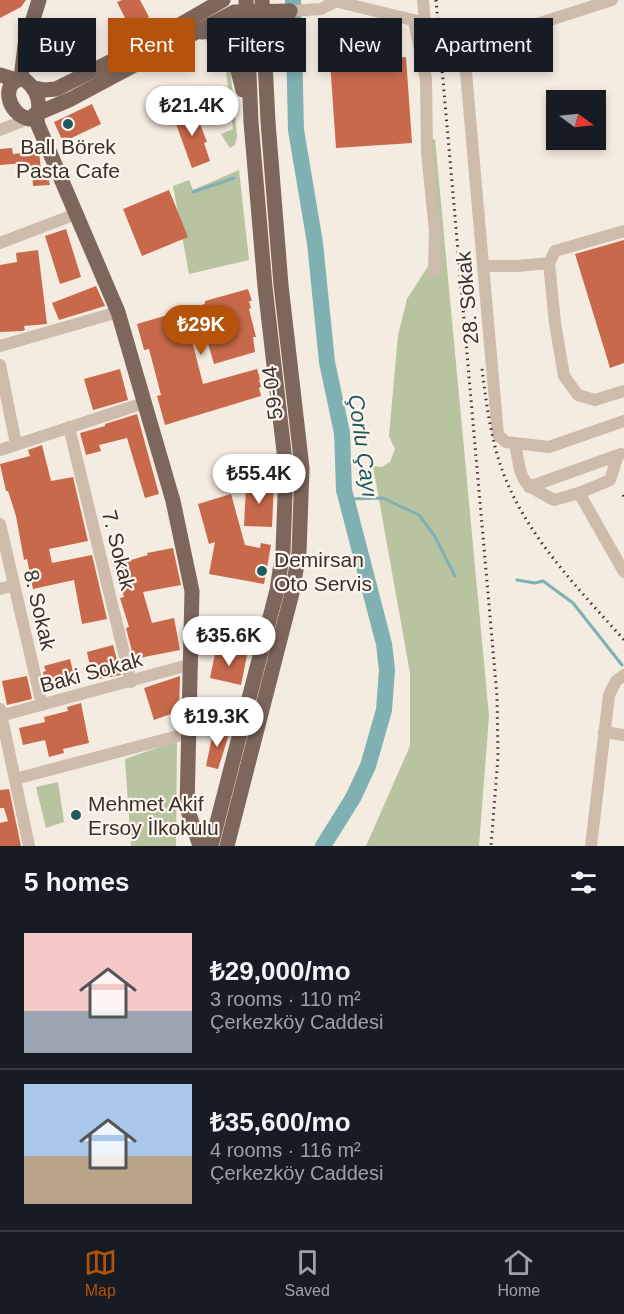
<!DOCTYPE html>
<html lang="en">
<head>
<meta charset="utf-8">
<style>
  :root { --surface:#171b24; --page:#242831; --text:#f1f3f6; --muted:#9ea1a6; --line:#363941; --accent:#b45309 }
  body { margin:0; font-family:Helvetica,sans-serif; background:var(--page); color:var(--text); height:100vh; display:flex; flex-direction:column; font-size:22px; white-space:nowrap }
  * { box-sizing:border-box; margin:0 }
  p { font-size:20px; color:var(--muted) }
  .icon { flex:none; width:33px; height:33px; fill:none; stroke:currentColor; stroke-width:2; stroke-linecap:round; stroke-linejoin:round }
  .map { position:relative; height:846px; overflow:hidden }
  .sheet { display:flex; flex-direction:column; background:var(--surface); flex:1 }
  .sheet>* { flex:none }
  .hud { position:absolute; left:18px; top:18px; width:588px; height:54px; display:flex; gap:12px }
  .needle { width:39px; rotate:105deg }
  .buttons { position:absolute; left:546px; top:90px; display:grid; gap:12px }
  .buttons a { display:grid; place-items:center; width:60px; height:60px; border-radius:0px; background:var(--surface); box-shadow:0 3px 9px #0003; font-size:30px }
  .price { position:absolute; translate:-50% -51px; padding:0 14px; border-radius:21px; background:#fff; color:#222; font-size:20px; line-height:39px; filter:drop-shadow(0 2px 3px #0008) }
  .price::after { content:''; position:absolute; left:50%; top:36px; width:18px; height:14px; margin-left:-9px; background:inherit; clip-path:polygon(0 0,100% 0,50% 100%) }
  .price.current { background:var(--accent); color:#fff }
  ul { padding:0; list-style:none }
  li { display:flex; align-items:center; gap:18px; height:150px; padding:0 24px }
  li+li { border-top:2px solid var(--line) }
  li span { display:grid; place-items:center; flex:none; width:168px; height:120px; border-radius:0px; color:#555 }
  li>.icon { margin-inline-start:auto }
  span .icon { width:72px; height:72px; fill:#fffc; stroke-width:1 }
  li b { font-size:26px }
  h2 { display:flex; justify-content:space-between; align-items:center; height:72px; padding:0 24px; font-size:26px }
  .chip { padding:0 21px; border-radius:0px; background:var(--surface); box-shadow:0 3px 9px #0003; font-size:21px; line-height:54px }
  .chip.current { background:var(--accent); color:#fff }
  .dock { display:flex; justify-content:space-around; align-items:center; height:84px; border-top:2px solid var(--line); background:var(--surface); font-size:16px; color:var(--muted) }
  .dock a { display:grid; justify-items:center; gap:3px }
  .dock .current { color:var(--accent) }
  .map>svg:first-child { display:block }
  .green { fill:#b8c4a0 }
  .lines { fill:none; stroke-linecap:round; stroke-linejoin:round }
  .stream { stroke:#7fb0b2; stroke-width:3 }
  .river { stroke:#7fb0b2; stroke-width:16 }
  .building { fill:#c8694b }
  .minor { stroke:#cdbbac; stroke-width:12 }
  .major { stroke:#7d675c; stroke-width:15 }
  .rail { stroke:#3b302b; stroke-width:3; stroke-dasharray:1.5 4.5; stroke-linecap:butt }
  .poi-dot { fill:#1f5a5e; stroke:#fbf5ee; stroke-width:2 }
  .labels { text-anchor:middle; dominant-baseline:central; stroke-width:4.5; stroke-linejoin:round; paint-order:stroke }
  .poi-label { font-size:21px; fill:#3b302b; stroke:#fbf5ee; text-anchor:start }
  .street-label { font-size:21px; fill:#3b302b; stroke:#fbf5ee }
  .water-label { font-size:22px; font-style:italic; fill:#1f5a5e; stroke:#fbf5ee }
</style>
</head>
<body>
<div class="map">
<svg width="624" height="846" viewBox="0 0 624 846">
  <rect width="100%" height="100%" fill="#f4ebe1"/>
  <!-- green -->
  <g class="green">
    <polygon points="204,33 227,36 237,136 235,145 230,148 221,134 233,129 222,38 206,41"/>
    <polygon points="435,139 489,716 479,846 366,846 410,746 410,673 373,466 382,467 390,462 395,449 389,436 398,335 407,299 429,265 432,234 424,142"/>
    <polygon points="239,170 249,260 189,274 173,186 189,180 193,190"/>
    <polygon points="177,741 176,846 131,846 125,759"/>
    <polygon points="58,782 64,822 46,828 36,787"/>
  </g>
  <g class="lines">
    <!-- stream -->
    <g class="stream">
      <polyline points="193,192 234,178"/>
      <polyline points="346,499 383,498 419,515 434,535 455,576"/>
      <polyline points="517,580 535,583 543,581 573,603 622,665"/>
    </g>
    <!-- river -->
    <polyline class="river" points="293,0 296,130 315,243 327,362 342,433 344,490 384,644 387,670 384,710 368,766 353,798 323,846"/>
  </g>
  <!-- building -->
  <g class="building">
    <polygon points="0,0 26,0 21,7 0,18"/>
    <polygon points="122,0 140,0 149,17 129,26 117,2"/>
    <polygon points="67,22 84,24 81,66 78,67 64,66"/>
    <polygon points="406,57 412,143 336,148 330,61"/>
    <polygon points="92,104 101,124 63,142 54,122"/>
    <polygon points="189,106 196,126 200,124 207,142 204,143 210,161 192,168 172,113"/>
    <polygon points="12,148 13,154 39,151 41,170 46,169 50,185 33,186 32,168 25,168 24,163 0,165 0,149"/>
    <polygon points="169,190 188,237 142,256 123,209"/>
    <polygon points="66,229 81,277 60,284 45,236"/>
    <polygon points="624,240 624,363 610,368 575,254"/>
    <polygon points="38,250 47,324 24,326 25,330 22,331 0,332 0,265 17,262 16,253"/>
    <polygon points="96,286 105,306 59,320 52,303"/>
    <polygon points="248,289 252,301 249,301 251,308 249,309 256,337 253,337 255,352 214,364 205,333 191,337 203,384 257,369 260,379 259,380 261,387 259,388 261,396 165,425 157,396 161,395 149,349 144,350 137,324 205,304 205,301"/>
    <polygon points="120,369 128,400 93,410 84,379"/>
    <polygon points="137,414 159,494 145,498 127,438 99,445 101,451 86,455 80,433 105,426 105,424"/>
    <polygon points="42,445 51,481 73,477 88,541 49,549 52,563 92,555 107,619 82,624 74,580 33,589 27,559 24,560 16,516 8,491 6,491 0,464 30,456 28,450"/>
    <polygon points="265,482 274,482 272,527 244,526 246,486 265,485"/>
    <polygon points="231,494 245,545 260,548 261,543 271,545 264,584 209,574 215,542 209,544 198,504"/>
    <polygon points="173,548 181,585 143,592 152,623 174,618 180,650 134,659 126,628 129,627 120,598 124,597 114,565 148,555 147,553"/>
    <polygon points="113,645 121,675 93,680 87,652"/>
    <polygon points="216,649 247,655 241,685 210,678"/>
    <polygon points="70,659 76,683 47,690 43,672 46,671 44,666"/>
    <polygon points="27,676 32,699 7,705 2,681"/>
    <polygon points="180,676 179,711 154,720 144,688"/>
    <polygon points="81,703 89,743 63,749 64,753 49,757 45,740 23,745 19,728 45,722 44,717 68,711 67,707"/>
    <polygon points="214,728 230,731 218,769 206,766"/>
    <polygon points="9,789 21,846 0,846 0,823 8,821 4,808 0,808 0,790"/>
  </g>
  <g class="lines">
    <!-- minor -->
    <g class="minor">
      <polyline points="330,0 438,26 477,37 512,32 612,0"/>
      <polyline points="423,0 425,23"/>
      <polyline points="290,11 321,9 335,2"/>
      <polyline points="414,21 426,79 427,152 435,232 434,272"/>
      <polyline points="449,29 465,61 498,435 506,442 549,447 624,421"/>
      <polyline points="0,130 28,119"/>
      <polyline points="0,243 76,214"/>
      <polyline points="549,263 555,323 564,376 578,395 595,400 624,391"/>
      <polyline points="484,266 517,266 549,263 555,251 624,231"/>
      <polyline points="0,346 118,312"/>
      <polyline points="0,365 16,444"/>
      <polyline points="69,427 131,682"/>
      <path d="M 515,444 C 523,483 518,481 554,500 L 579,493 L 610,480 L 618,455"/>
      <polyline points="0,450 144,403"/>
      <polyline points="529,487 621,454"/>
      <polyline points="579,493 624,572"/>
      <polyline points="0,524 42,705"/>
      <polyline points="0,589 14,585"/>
      <polyline points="0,709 29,846"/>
      <polyline points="0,716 192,664"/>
      <polyline points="604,732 624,735"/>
      <polyline points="15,779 189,733"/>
      <polyline points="591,846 609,695 616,681 624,675"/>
    </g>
    <!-- major -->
    <g class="major">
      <polyline points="202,32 218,30 229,37 243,90"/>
      <polyline points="267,59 276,35 290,11"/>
      <polyline points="0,75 16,80"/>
      <polyline points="21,79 25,45 39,0"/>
      <path d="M 24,79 C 34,87 41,99 38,112 L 30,119 C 6,115 0,79 24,79 Z"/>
      <polyline points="33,88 44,90 56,89 150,42 223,0"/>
      <polyline points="200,846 187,808 192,591 173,501 118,312 38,125 36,114 71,99 234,12 290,11"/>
      <polyline points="211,846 277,590 283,551 286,469 265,287 251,122 246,0"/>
      <polyline points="227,846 292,593 299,553 302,468 281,285 268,122 262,0"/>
    </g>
    <!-- rail -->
    <g class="rail">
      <polyline points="436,0 497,696 498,757 491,846"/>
      <path d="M 482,369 C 486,401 490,433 500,464 C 523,533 577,587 624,640"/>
      <polyline points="623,495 624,497"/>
    </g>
  </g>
  <!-- markers -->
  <g class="poi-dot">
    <circle cx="68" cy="124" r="6"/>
    <circle cx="262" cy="571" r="6"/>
    <circle cx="76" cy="815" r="6"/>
  </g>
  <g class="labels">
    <!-- poi labels -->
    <g class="poi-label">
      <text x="68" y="146" text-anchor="middle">Ball Börek<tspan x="68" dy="24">Pasta Cafe</tspan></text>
      <text x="274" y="559">Demirsan<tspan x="274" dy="24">Oto Servis</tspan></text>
      <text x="88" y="803">Mehmet Akif<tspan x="88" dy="24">Ersoy İlkokulu</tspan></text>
    </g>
    <!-- street labels -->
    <g class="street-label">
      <text transform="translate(467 298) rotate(-95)">28. Sokak</text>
      <text transform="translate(272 393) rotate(-97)">59-04</text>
      <text transform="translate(119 550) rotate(76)">7. Sokak</text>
      <text transform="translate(40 610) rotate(77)">8. Sokak</text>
      <text transform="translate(91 672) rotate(-15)">Baki Sokak</text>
    </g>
    <!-- water labels -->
    <g class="water-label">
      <text transform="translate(363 446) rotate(82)">Çorlu Çayı</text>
    </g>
  </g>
</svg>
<div class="buttons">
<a><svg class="needle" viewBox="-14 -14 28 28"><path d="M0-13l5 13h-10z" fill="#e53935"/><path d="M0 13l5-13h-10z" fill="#9ea1a6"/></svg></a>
</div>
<b class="price" style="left:192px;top:137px">₺21.4K</b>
<b class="price current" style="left:201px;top:356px">₺29K</b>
<b class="price" style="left:259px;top:505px">₺55.4K</b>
<b class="price" style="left:229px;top:667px">₺35.6K</b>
<b class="price" style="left:217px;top:748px">₺19.3K</b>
<div class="hud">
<a class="chip">Buy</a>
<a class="chip current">Rent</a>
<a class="chip">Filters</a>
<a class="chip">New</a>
<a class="chip">Apartment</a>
</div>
</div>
<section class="sheet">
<h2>5 homes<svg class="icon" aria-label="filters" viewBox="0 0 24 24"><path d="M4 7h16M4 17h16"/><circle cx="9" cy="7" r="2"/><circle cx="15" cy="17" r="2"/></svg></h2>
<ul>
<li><span style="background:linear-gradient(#f6c9c9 65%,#9aa5b1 0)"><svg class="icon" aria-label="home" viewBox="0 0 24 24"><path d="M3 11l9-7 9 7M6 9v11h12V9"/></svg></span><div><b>₺29,000/mo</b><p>3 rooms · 110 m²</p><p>Çerkezköy Caddesi</p></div></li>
<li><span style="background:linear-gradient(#a9c7e8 60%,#b9a48a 0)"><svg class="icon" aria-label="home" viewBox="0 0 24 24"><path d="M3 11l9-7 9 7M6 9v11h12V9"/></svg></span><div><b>₺35,600/mo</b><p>4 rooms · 116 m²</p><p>Çerkezköy Caddesi</p></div></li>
</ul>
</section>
<nav class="dock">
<a class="current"><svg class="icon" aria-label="map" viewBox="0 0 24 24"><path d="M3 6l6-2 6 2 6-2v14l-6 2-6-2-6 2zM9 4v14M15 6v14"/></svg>Map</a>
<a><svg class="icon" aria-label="saved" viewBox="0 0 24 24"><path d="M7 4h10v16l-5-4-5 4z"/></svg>Saved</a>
<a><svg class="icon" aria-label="home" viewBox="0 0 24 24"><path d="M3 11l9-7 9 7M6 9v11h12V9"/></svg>Home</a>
</nav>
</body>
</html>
